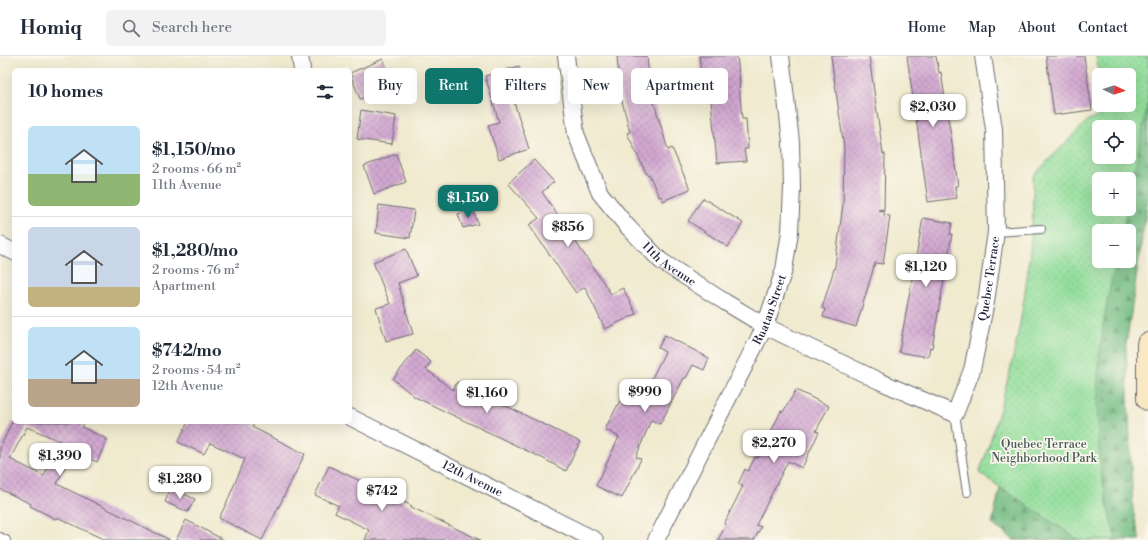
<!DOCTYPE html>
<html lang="en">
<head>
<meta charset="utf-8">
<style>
  :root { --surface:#fff; --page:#f2f2f3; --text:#1f2937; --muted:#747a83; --line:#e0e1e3; --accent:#0f766e }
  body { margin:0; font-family:"Libre Bodoni",serif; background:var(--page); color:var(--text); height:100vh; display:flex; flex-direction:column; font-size:15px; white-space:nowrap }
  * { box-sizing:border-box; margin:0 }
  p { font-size:13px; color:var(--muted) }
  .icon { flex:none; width:22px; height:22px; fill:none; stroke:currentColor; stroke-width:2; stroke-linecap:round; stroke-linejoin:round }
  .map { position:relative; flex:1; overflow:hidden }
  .panel { position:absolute; left:12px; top:12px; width:340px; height:356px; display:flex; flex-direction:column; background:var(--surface); border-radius:6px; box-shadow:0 4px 16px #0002 }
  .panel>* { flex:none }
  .banner { position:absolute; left:364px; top:12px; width:380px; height:36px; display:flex; gap:8px }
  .needle { width:26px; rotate:94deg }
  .fabs { position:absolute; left:1092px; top:12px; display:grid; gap:8px }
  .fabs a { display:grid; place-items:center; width:44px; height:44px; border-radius:6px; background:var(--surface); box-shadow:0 4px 16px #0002; font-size:20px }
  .price { position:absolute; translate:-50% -34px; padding:0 9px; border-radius:8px; background:#fff; color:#222; font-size:13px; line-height:26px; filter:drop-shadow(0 1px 2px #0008) }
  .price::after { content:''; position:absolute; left:50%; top:24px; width:12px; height:9px; margin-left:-6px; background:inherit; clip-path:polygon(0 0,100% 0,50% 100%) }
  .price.current { background:var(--accent); color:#fff }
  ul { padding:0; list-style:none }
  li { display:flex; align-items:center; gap:12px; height:100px; padding:0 16px }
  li+li { border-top:1px solid var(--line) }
  li span { display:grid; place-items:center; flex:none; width:112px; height:80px; border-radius:6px; color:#555 }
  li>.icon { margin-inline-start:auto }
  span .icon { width:48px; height:48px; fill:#fffc; stroke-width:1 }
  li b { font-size:17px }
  h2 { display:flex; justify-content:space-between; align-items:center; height:48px; padding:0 16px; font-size:17px }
  .tag { padding:0 14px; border-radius:6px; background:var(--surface); box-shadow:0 4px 16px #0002; font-size:14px; line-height:36px }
  .tag.current { background:var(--accent); color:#fff }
  header { display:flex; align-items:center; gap:24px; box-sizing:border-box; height:56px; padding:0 20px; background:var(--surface); border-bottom:1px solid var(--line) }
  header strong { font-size:19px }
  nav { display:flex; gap:22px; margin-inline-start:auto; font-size:14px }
  .search { width:280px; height:36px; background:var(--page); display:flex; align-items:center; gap:10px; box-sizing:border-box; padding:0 14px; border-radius:6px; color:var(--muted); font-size:15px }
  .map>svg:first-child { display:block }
  .forest { fill:url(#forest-firs); stroke:#4c705f; fill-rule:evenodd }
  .park { fill:url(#park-dots); stroke:#5a806b; fill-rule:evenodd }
  .building { fill:url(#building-cross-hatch); fill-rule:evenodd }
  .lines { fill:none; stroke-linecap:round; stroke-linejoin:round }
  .lane-casing { stroke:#6a686f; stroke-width:10 }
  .street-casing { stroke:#6a686f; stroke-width:18 }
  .secondary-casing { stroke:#6a686f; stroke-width:24 }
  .lane { stroke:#fff; stroke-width:8 }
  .street { stroke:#fff; stroke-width:16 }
  .secondary { stroke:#f8e8c3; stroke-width:22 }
  .labels { text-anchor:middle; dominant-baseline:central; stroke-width:3.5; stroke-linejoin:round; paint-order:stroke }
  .street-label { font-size:12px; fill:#22223b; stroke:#fbf7ec }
  .park-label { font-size:12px; fill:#445a58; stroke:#fbf7ec }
</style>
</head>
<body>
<header>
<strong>Homiq</strong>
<div class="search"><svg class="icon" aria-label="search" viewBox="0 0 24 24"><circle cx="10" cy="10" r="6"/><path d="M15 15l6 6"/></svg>Search here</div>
<nav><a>Home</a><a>Map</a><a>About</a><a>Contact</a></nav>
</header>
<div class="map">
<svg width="1148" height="484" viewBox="0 0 1148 484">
  <defs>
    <pattern id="forest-firs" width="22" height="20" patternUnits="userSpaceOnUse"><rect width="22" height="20" fill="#75bd83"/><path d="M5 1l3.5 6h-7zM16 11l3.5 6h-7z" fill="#60996c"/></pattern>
    <pattern id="park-dots" width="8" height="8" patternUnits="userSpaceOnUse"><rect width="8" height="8" fill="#92de9b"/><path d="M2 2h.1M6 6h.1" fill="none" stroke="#7ebe86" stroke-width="1.8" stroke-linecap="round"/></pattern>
    <pattern id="building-cross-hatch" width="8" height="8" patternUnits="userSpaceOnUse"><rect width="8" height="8" fill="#d2a8d1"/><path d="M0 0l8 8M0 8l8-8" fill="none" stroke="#b490b4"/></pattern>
  </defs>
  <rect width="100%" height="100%" fill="#fbf7ec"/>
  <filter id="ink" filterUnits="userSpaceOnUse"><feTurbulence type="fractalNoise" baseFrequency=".025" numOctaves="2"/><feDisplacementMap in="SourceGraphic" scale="8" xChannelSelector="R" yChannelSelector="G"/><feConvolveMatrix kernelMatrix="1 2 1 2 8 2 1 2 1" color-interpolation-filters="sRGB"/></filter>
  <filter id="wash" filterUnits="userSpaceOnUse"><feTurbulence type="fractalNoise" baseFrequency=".012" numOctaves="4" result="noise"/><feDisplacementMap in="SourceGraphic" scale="16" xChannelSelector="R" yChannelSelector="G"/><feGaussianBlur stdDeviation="0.9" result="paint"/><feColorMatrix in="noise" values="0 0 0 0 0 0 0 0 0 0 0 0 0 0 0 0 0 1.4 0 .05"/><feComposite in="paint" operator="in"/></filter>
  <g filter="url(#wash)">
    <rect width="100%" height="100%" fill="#f0eacf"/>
    <!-- forest -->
    <path class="forest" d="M 1148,0 L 1148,142 L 1126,290 L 1133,454 L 1140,484 L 1014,484 L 992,468 L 1022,332 L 1099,153 L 1129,153 L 1129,71 ZM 1099,175 L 1129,175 L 1129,205 L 1099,205 Z"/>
    <!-- park -->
    <path class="park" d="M 1096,0 L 1148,0 L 1148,45 L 1129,141 L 1129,123 L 1099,123 L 1099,153 L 1127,153 L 1122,175 L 1099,175 L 1099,205 L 1116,205 C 1093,297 1089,393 1116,484 L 1079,484 L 979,417 C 987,397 993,376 999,356 C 1021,279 1034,200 1033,120 L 1088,64 L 1104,58 L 1103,49 L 1129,49 L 1129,19 L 1099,19 L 1099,22 ZM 1099,71 L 1129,71 L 1129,101 L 1099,101 Z"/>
    <g id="blocks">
      <!-- building -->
      <g class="building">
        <polygon points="617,0 647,0 650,33 668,94 672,92 690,133 663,145 661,140 659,141 649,118 647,119 627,77 630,76 620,37"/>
        <polygon points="699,0 737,0 740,27 739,27 742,63 746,63 748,93 744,93 746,105 717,107 711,44 705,45"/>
        <polygon points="831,0 869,0 883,98 885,98 884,153 878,154 884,155 884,159 890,160 883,208 875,207 856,271 823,261 825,253 822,252 835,210 843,148 844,92"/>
        <polygon points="907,0 936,0 939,17 941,16 952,87 958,130 955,130 957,142 928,146"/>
        <polygon points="1046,0 1084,0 1092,54 1054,59"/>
        <polygon points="383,3 394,30 360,43 350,17"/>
        <polygon points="519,10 527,38 513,43 529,93 499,103 488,69 499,66 485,20"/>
        <polygon points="361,54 396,60 392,88 357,83"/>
        <polygon points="396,98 406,126 374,138 364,110"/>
        <polygon points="534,104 554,126 542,136 611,238 623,232 636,258 605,273 585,231 576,237 529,169 539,162 508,127"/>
        <polygon points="703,142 743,167 728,191 688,165"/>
        <polygon points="379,149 414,154 410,182 376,177"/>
        <polygon points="473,153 478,168 463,172 458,158"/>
        <polygon points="923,162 952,167 950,178 952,178 932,292 930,291 928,301 899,296"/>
        <polygon points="406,193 417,220 398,227 413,278 386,285 376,252 390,248 373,206"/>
        <polygon points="665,279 709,302 704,314 693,309 686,322 684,322 660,368 651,364 636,401 641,403 622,442 596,430 619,381 605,373 625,335 630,337 633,331 636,333 640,326 648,330 665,296 658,292"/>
        <polygon points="416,294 431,306 426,313 453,334 457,326 580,386 566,415 542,402 415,341 393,323"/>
        <polygon points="796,334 829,350 816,375 819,376 802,412 788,405 756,469 761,471 754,484 718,484 726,469 724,468 743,430 738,428 745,413 748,415 755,401 758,402 781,355 783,356"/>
        <path d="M 12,366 L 85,366 L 82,371 L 107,383 L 97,406 L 72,395 L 57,428 L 170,484 L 105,484 L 57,461 L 56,463 L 30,450 L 31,448 L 0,433 L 0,392 ZM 27,371 L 60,385 L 44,420 L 10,403 Z"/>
        <polygon points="188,366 255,366 252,371 305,398 262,484 219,462 227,446 245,403 210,387 204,398 178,386"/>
        <polygon points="329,410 412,450 411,451 480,484 365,484 369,474 335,457 339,450 315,439"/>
        <polygon points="171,432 195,443 188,456 165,446"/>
        <polygon points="186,464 224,484 176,484"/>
      </g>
    </g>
  </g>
  <g filter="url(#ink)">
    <use href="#blocks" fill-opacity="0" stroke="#6a686f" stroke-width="1"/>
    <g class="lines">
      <!-- lane casing -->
      <g class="lane-casing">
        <g id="lane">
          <polyline points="996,176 1041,173"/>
          <polyline points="955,358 967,436"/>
          <polyline points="0,481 6,484"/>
        </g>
      </g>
      <!-- street casing -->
      <g class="street-casing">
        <g id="street">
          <polyline points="300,0 302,14"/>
          <path id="s1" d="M 566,0 L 576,78 L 600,137 L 627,170 L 661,205 L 725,246 L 765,270 L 879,325 L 955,358 L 972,314 L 986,246 L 996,176 L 994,73 L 983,0"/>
          <polyline points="0,189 14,196"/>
          <path id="s2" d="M 350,361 L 595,484"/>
          <path id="s3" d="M 656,484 L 765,270 L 784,214 L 790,176 L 792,132 L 791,86 L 781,0"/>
        </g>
      </g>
      <!-- secondary casing -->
      <g class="secondary-casing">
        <polyline id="secondary" points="1148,288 1148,343"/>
      </g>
      <!-- lane -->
      <use href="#lane" class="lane"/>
      <!-- street -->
      <use href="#street" class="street"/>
      <!-- secondary -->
      <use href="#secondary" class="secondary"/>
    </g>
  </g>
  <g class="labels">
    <!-- street labels -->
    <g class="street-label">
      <text stroke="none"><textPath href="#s1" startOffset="242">11th Avenue</textPath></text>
      <text stroke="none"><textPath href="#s1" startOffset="706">Quebec Terrace</textPath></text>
      <text stroke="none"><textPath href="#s3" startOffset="257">Ruatan Street</textPath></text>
      <text stroke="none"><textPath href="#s2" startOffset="137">12th Avenue</textPath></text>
    </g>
    <!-- park labels -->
    <g class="park-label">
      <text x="1044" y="388">Quebec Terrace<tspan x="1044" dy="14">Neighborhood Park</tspan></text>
    </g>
  </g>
</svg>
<div class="fabs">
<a><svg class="needle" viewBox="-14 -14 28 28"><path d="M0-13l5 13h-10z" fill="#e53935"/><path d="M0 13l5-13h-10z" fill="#747a83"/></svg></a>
<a><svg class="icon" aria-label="locate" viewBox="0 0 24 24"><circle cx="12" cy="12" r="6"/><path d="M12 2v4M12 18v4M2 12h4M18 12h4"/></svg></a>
<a>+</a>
<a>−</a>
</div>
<b class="price" style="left:933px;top:72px">$2,030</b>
<b class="price current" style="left:468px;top:163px">$1,150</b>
<b class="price" style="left:568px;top:192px">$856</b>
<b class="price" style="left:926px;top:232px">$1,120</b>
<b class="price" style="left:645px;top:357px">$990</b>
<b class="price" style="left:487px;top:358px">$1,160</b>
<b class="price" style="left:774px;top:408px">$2,270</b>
<b class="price" style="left:60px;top:421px">$1,390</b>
<b class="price" style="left:180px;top:444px">$1,280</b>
<b class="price" style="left:382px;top:456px">$742</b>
<div class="banner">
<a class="tag">Buy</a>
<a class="tag current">Rent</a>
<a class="tag">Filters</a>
<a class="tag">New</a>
<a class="tag">Apartment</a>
</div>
<section class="panel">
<h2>10 homes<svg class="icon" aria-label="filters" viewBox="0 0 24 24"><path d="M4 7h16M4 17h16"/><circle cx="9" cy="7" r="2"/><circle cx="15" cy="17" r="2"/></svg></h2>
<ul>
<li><span style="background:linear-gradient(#bfe0f5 60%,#8fb573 0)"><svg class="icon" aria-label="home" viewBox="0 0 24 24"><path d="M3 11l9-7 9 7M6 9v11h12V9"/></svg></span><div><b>$1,150/mo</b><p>2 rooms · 66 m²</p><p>11th Avenue</p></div></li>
<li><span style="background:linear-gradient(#c9d6e8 75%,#c2b280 0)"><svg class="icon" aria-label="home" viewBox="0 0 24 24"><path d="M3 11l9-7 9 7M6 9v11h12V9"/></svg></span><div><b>$1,280/mo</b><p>2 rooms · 76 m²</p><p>Apartment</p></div></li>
<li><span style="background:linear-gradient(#bfe0f5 65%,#b9a48a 0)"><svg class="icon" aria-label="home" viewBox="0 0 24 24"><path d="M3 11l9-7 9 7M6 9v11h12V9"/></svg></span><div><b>$742/mo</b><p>2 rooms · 54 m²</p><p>12th Avenue</p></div></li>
</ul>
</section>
</div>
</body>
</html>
